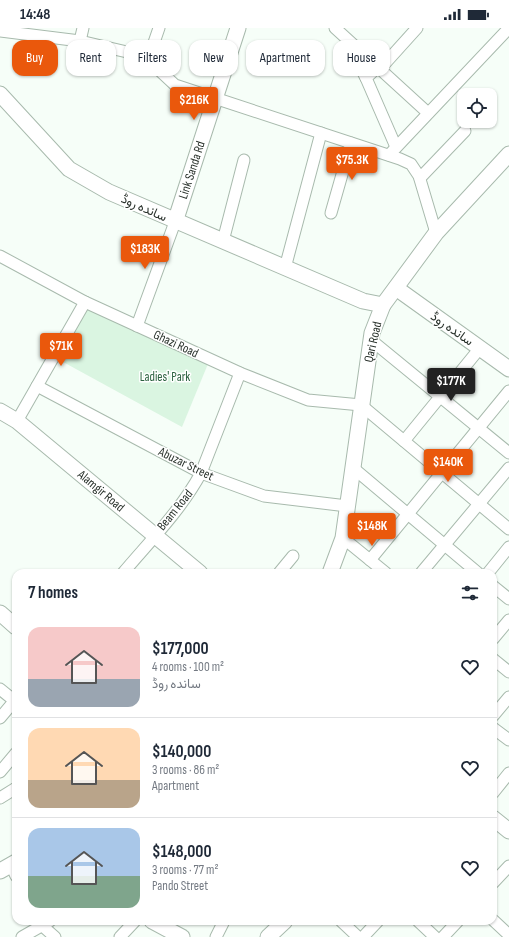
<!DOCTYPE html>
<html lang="en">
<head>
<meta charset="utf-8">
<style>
  :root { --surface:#fff; --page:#f2f2f3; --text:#1f2937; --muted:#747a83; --line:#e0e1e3; --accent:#ea580c }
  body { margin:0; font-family:"Sofia Sans Condensed",Vazirmatn,sans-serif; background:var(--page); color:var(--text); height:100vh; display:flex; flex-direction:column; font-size:15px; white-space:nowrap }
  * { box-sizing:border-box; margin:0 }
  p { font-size:13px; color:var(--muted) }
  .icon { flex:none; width:22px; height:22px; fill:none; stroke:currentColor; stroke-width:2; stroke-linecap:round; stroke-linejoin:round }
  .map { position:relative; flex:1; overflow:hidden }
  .drawer { position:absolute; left:12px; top:541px; width:485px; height:356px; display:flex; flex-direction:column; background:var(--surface); border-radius:12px; box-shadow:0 1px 3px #0004 }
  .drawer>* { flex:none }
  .banner { position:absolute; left:12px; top:12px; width:485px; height:36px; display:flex; gap:8px }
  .controls { position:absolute; left:457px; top:60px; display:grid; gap:8px }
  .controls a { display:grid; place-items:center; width:40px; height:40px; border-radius:8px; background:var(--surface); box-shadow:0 1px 3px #0004; font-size:20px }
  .price { position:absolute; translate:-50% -34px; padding:0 9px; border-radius:4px; background:var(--accent); color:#fff; font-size:13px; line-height:26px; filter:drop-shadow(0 1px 2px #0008) }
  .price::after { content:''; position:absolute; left:50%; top:24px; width:12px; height:9px; margin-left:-6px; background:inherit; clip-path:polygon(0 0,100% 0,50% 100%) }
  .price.active { background:#222; color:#fff }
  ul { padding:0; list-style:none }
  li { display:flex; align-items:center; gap:12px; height:100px; padding:0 16px }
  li+li { border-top:1px solid var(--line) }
  li span { display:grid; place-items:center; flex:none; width:112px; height:80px; border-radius:12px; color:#555 }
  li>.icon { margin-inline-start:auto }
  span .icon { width:48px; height:48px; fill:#fffc; stroke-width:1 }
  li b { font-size:17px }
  h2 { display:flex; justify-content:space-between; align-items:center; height:48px; padding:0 16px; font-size:17px }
  .chip { padding:0 14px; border-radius:12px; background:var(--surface); box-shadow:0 1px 3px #0004; font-size:14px; line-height:36px }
  .chip.active { background:var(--accent); color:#fff }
  .status { display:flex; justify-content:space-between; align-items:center; height:28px; padding:0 20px; background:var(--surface); direction:ltr }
  .status svg { height:11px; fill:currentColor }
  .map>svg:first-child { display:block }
  .green { fill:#daf5e1 }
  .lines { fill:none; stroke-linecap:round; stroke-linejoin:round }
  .street-casing { stroke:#a8baad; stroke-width:13 }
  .secondary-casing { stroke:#a8baad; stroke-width:17 }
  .street { stroke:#fff; stroke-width:11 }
  .secondary { stroke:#fff; stroke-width:15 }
  .labels { text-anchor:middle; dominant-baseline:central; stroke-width:3; stroke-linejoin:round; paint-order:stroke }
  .street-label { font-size:13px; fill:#2a322c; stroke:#fff }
  .park-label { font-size:13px; fill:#2b613f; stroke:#fff }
</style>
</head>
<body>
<div class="status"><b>14:48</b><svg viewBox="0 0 49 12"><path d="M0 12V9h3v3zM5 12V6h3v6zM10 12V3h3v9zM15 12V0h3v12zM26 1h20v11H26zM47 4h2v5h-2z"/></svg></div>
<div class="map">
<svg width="509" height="909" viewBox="0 0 509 909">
  <rect width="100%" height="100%" fill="#f6fef8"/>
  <!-- green -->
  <polygon class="green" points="85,274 210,331 182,399 54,329"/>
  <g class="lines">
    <!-- street casing -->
    <g class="street-casing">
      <g id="street">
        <polyline points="335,0 428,85"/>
        <polyline points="0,3 80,13 144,28 175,57 400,131 411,136 419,148 436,205"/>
        <polyline points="80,13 83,0"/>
        <polyline points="348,15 366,50"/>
        <polyline points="148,32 159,0"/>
        <polyline points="378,39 366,50 396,119"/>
        <polyline points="380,41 417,0"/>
        <polyline points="389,127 509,0"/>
        <polyline points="420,150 465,103"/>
        <polyline points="331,185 351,115"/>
        <polyline points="223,213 244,132"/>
        <polyline points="0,228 85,274 240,345 308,372 361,377 509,501"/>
        <polyline points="285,240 321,105"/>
        <polyline points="137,298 175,194"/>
        <polyline points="371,312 509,425"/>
        <polyline points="37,358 201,445 264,468 347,478"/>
        <polyline points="17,393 85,274"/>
        <polyline points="404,413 480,320"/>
        <polyline points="352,439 478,545"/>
        <polyline points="343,510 386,545"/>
        <polyline points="370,532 509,363"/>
        <path d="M 123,545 C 150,513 181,482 201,445 L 240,345"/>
        <polyline points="279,545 293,528"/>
        <polyline points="421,545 509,440"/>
        <polyline points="488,545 509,519"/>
        <polyline points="493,558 509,571"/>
        <polyline points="493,611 509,592"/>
        <polyline points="493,631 509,644"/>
        <polyline points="0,661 16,674"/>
        <polyline points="493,688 509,669"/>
        <polyline points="0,690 16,671"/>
        <polyline points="493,700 509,712"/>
        <polyline points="0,744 16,725"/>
        <polyline points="493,765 509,745"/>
        <polyline points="0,770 16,760"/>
        <polyline points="11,837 16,848"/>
        <polyline points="493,855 509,838"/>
        <polyline points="493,892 509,907"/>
        <polyline points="341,893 358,909"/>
        <polyline points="418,893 435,909"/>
        <polyline points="38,894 55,909"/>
        <polyline points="22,909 50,893"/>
        <polyline points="120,909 135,893"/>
        <polyline points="216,909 224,893"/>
        <polyline points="363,909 378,893"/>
        <polyline points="443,909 458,893"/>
      </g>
    </g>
    <!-- secondary casing -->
    <g class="secondary-casing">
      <g id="secondary">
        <polyline points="0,66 69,141 109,164 363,273 383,277"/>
        <polyline points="175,194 238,0"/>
        <polyline points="396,260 509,341"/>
        <polyline points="0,383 17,393 200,545"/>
        <polyline points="330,545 343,510 372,305 383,277 436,205 509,126"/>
        <polyline points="0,585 16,599"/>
        <polyline points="493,790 509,803"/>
        <polyline points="0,843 16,834"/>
        <polyline points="152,893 182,909"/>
        <polyline points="268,909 285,893"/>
      </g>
    </g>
    <!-- street -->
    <use href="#street" class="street"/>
    <!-- secondary -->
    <use href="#secondary" class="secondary"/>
  </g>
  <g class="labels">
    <!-- street labels -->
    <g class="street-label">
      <text transform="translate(192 142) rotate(-72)">Link Sanda Rd</text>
      <text transform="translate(144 180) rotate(24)">ساندہ روڈ</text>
      <text transform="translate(452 301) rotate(35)">ساندہ روڈ</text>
      <text transform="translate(373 314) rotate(-77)">Qari Road</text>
      <text transform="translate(176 316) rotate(25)">Ghazi Road</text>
      <text transform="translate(186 436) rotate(26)">Abuzar Street</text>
      <text transform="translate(101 463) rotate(40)">Alamgir Road</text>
      <text transform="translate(175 482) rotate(-51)">Beam Road</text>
    </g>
    <!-- park labels -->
    <g class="park-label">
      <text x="165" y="349">Ladies' Park</text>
    </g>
  </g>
</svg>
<div class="controls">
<a><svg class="icon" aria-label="locate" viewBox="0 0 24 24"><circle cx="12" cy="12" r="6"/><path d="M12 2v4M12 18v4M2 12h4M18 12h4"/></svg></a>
</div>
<b class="price" style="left:194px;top:93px">$216K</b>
<b class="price" style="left:352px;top:153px">$75.3K</b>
<b class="price" style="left:145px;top:242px">$183K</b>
<b class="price" style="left:61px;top:339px">$71K</b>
<b class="price active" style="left:451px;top:374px">$177K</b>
<b class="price" style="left:448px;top:455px">$140K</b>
<b class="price" style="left:372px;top:519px">$148K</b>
<div class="banner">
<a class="chip active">Buy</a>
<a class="chip">Rent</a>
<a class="chip">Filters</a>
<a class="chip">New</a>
<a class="chip">Apartment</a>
<a class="chip">House</a>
</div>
<section class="drawer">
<h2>7 homes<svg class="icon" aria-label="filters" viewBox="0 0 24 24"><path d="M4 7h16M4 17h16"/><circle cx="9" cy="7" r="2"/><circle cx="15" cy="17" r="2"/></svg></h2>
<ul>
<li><span style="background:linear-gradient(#f6c9c9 65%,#9aa5b1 0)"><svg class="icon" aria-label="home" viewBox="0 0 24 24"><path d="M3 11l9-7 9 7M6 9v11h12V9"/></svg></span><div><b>$177,000</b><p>4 rooms · 100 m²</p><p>ساندہ روڈ</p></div><svg class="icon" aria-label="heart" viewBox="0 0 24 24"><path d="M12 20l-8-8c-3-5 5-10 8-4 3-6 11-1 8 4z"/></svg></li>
<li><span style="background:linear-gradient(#ffd9b3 65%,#b9a48a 0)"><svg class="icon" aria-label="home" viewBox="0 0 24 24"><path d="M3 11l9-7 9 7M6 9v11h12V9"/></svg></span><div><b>$140,000</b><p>3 rooms · 86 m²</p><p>Apartment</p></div><svg class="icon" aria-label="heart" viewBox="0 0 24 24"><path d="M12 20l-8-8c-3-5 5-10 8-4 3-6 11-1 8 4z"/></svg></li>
<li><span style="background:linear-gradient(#a9c7e8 60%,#7fa58c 0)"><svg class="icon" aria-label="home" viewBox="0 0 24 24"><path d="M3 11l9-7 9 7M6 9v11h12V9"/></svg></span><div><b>$148,000</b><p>3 rooms · 77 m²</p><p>Pando Street</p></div><svg class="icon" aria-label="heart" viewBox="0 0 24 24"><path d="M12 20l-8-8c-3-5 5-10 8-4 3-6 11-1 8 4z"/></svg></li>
</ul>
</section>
</div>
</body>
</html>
